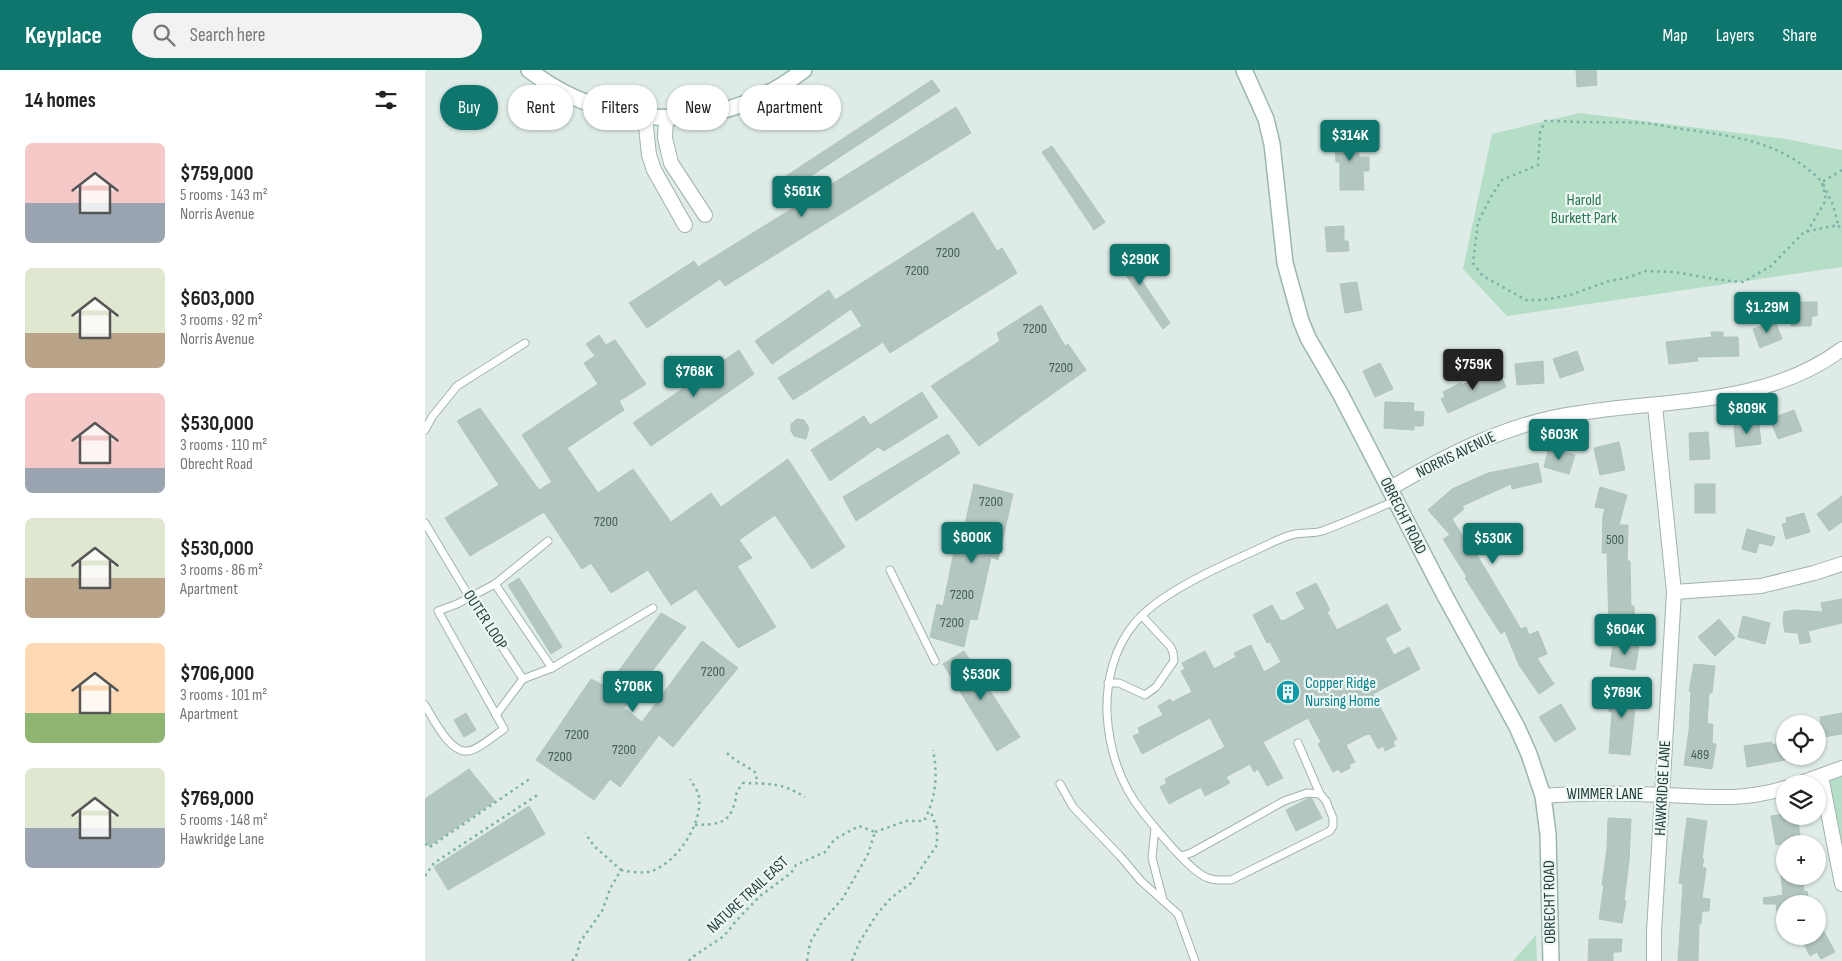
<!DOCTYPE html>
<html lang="en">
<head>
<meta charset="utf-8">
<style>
  :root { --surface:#fff; --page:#f2f2f2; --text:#222; --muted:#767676; --accent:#0f766e }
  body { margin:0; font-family:"Sofia Sans Condensed",sans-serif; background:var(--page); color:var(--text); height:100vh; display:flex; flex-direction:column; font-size:19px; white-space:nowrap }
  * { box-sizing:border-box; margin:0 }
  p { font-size:16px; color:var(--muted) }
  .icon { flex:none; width:28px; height:28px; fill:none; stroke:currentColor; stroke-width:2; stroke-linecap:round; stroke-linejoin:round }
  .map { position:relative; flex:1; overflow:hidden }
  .sheet { display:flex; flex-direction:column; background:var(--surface); width:425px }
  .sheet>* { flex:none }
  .guide { position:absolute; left:15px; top:15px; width:475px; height:45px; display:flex; gap:10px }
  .buttons { position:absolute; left:1351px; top:645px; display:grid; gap:10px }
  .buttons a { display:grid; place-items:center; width:50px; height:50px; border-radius:50%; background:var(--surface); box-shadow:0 1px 4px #0004; font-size:25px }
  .price { position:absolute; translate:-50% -42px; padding:0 11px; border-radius:5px; background:var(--accent); color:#fff; font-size:16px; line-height:32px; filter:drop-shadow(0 1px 2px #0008) }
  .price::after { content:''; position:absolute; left:50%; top:30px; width:15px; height:11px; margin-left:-8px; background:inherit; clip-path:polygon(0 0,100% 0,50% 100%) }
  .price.selected { background:#222; color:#fff }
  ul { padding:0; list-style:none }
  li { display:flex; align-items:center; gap:15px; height:125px; padding:0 25px }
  li span { display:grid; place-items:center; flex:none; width:140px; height:100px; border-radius:8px; color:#555 }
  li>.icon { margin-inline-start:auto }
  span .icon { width:60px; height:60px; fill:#fffc; stroke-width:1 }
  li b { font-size:21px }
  h2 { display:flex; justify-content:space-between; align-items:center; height:60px; padding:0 25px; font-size:21px }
  .tag { padding:0 18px; border-radius:22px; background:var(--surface); box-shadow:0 1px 4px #0004; font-size:18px; line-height:45px }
  .tag.selected { background:var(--accent); color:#fff }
  header { display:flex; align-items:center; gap:30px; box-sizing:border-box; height:70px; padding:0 25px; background:var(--accent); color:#fff }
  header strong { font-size:24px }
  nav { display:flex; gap:28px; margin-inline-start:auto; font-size:18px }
  .search { width:350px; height:45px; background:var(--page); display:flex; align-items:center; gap:12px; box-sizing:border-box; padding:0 18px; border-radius:28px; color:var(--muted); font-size:19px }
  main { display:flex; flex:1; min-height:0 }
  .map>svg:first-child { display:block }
  .green { fill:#b5dec6 }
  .building { fill:#b3c6c0; stroke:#b0c5bf }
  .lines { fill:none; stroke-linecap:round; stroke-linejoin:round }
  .lane-casing { stroke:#a1b3af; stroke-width:9 }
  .street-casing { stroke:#a1b3af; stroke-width:16 }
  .secondary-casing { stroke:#9cb7b1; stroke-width:18 }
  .path { stroke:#7cb1a8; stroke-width:2.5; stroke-dasharray:2.5 4; stroke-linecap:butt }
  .lane { stroke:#fff; stroke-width:7 }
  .street { stroke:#fff; stroke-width:14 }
  .secondary { stroke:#fff; stroke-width:15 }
  .labels { text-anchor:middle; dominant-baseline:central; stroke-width:4.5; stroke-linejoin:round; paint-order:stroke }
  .number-label { font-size:14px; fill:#435e5a }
  .park-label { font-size:16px; fill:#267550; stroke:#eef7f4 }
  .street-label { font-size:16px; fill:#1e3b38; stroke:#eef7f4 }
  .culture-label { font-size:16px; fill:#0d838f; stroke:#eef7f4; text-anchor:start }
</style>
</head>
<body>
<header>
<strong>Keyplace</strong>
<div class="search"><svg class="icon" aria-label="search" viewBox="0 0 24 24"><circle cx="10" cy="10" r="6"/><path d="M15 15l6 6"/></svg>Search here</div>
<nav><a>Map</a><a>Layers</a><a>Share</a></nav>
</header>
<main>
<section class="sheet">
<h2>14 homes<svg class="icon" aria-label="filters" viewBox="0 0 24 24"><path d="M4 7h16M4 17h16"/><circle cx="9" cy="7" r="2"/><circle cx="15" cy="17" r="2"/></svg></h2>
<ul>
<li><span style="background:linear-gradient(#f6c9c9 60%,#9aa5b1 0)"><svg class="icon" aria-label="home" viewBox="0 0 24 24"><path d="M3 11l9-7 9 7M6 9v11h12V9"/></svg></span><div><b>$759,000</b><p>5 rooms · 143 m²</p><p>Norris Avenue</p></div></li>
<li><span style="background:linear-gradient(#dfe7d0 65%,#b9a48a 0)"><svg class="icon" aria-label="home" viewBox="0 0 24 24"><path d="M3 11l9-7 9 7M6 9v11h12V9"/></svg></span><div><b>$603,000</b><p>3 rooms · 92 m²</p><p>Norris Avenue</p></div></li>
<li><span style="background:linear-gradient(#f6c9c9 75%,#9aa5b1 0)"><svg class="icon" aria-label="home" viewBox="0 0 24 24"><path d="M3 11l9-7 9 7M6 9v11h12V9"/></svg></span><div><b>$530,000</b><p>3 rooms · 110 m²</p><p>Obrecht Road</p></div></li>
<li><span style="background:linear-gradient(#dfe7d0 60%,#b9a48a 0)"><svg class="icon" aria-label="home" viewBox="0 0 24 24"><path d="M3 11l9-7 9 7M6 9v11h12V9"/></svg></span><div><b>$530,000</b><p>3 rooms · 86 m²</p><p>Apartment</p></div></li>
<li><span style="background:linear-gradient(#ffd9b3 70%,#8fb573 0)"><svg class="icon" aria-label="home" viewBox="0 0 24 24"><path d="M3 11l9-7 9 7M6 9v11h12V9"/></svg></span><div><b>$706,000</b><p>3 rooms · 101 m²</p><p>Apartment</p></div></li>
<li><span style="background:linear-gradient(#dfe7d0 60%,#9aa5b1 0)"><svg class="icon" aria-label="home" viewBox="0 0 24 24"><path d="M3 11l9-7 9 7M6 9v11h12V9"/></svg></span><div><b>$769,000</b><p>5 rooms · 148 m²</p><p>Hawkridge Lane</p></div></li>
</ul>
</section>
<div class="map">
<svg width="1417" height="891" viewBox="0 0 1417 891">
  <rect width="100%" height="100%" fill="#deebe7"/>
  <!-- green -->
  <g class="green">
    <polygon points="1155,43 1361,69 1417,80 1417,197 1082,246 1038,199 1067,64"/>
    <polygon points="1417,700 1417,814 1396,706"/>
    <polygon points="1111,865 1112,891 1088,891"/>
  </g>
  <!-- building -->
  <g class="building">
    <polygon points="1151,0 1171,0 1172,15 1152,17"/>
    <polygon points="507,10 515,21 360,123 352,112"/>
    <polygon points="531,37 546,63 300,216 295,209 222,258 204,233 269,191 273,197"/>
    <polygon points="933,64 934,87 944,87 944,101 938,101 939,120 915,120 915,92 911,92 909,65"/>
    <polygon points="627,76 680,152 669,160 617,82"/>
    <polygon points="548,142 572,181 577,178 592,203 465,283 458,272 368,330 353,308 437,256 426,239 347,294 330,271 404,220 410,230"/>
    <polygon points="919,156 919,171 923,171 924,181 902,182 900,157"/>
    <polygon points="694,176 745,253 738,259 685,182"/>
    <polygon points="932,212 937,240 920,243 915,214"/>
    <polygon points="1366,232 1392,232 1392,246 1387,246 1386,256 1366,256"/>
    <polygon points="616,235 640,276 643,274 661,300 554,376 506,316 575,271 572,263"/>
    <polygon points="1350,251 1357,269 1335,278 1328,259"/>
    <polygon points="1286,262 1298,262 1298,267 1313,267 1314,286 1272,287 1273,291 1244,294 1241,272 1287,267"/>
    <polygon points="174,265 181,275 190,270 221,314 194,331 199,340 142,378 173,423 208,399 246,452 286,423 296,437 363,389 420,477 387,499 350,445 314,470 327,488 312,496 351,557 313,578 271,519 246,535 223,500 186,523 166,493 157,499 119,442 45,486 20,448 74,415 32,351 55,338 114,420 127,412 97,365 173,314 159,293 170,286 161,274"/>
    <polygon points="314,280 329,304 226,376 208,353"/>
    <polygon points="1152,281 1159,300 1135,308 1128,289"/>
    <polygon points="1118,291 1119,313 1092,315 1090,294"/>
    <polygon points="955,293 968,319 950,327 938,301"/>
    <polygon points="1072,298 1081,317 1023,343 1016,329 1020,327 1018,322 1036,313 1037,315"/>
    <polygon points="497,322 513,347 459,381 453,377 405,411 386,380 439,346 445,355"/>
    <polygon points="960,332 989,333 988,341 999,342 998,356 989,356 989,360 959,358"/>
    <polygon points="1369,340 1377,361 1353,369 1345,349"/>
    <polygon points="372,349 379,350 384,358 381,369 369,366 366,361 366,354"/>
    <polygon points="1334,354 1336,374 1311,377 1309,356"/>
    <polygon points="1283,362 1285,389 1265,390 1264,363"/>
    <polygon points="523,364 535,383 431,451 418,427"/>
    <polygon points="1194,372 1200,400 1175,405 1169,378"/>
    <polygon points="1124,377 1150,385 1144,404 1119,397"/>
    <polygon points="1113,393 1117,412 1087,419 1086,414 1037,436 1039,439 1027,449 1039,468 1050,461 1055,470 1048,475 1054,484 1052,485 1096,559 1101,557 1104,565 1113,561 1122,584 1112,588 1129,614 1114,624 1094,595 1080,561 1076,564 1040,508 1042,507 1018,469 1025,465 1003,440 1027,419 1063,403"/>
    <polygon points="549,414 588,424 573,490 566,487 552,550 545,549 539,577 505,567 512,534 518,536 531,472 536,473"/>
    <rect x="1270" y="414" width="20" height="29"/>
    <polygon points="1175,417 1202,425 1194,455 1203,455 1202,491 1205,491 1206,536 1209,536 1210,556 1184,556 1182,483 1177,483 1178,445 1180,439 1170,437"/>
    <polygon points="1417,426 1417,452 1404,461 1392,444"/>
    <polygon points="1379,443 1385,462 1361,469 1357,454 1362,453 1361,448"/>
    <polygon points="1322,459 1350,467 1347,476 1334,473 1331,483 1317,479"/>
    <polygon points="94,508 137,577 126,584 83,515"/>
    <polygon points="891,513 905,540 902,542 912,560 962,534 976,560 960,568 969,585 984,577 995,599 948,624 972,669 968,672 970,676 960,681 958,676 953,679 945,664 940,665 921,675 930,692 924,695 925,698 916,703 914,699 908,702 893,674 896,672 883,648 838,672 858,708 842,716 833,699 829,702 825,694 801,707 805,713 780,726 776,717 744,734 735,717 742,713 740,709 800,677 785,648 717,684 708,666 715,663 713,658 738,645 733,636 745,629 747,632 767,622 756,601 760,599 757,593 780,581 789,599 811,587 809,583 826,575 839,602 856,592 845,572 842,573 828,545 847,535 856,551 860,550 880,539 871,523"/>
    <polygon points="1417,529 1417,553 1383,561 1386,572 1375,574 1373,563 1360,562 1358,552 1359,542 1369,540 1398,542 1396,533"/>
    <polygon points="236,543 261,557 199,638 217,652 277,571 313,598 248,677 234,665 195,717 185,709 169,730 111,690 166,609 182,617"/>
    <polygon points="1318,546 1345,553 1340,574 1313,567"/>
    <polygon points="1294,549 1310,568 1290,586 1273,567"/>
    <polygon points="1189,571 1214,575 1210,600 1185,596"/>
    <polygon points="539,581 595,667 572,681 518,594"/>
    <polygon points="1269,594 1290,596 1287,623 1284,623 1282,654 1288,654 1287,673 1291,674 1287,699 1259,695 1264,661 1266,621 1264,621"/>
    <polygon points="1185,616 1212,617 1205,685 1184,683 1187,642 1184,642"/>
    <polygon points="1136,634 1151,659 1130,672 1114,647"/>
    <polygon points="41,643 51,660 39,667 29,650"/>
    <polygon points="1417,643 1417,664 1398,667 1395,647"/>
    <polygon points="1360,671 1360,690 1322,697 1319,676 1347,672 1347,675"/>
    <polygon points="44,699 70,731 4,776 0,770 0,729"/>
    <polygon points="884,728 887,729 897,748 871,761 861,740"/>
    <polygon points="104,736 120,764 23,820 9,797"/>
    <polygon points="1360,744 1360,746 1372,746 1376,771 1351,775 1346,746"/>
    <polygon points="1183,748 1206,749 1204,791 1199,831 1201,831 1197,853 1174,849 1179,815 1177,815 1182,778"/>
    <polygon points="1262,748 1282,751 1277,789 1279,789 1277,797 1281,798 1277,828 1285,829 1284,841 1277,841 1276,854 1274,854 1273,891 1253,891 1258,814 1254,813"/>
    <polygon points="1356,806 1378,806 1379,822 1382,821 1384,834 1360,834 1360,854 1354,855 1351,834 1339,834 1338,828 1358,825"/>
    <polygon points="1392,849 1410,882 1396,889 1392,882 1385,886 1375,866 1392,866"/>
    <polygon points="1164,869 1197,869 1196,882 1188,882 1188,891 1163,891"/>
  </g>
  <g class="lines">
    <!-- lane casing -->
    <g class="lane-casing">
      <g id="lane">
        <polyline points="0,360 7,347 32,316 100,273"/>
        <polyline points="0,453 45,528 98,609 71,645"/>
        <polyline points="465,500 510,591"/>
        <polyline points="70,514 123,471"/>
        <polyline points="127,598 228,538"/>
        <polyline points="683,613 694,613 720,625 731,617 749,591 748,582 745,576 717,546"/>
        <path d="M 0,635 C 8,648 25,684 43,681 C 53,680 70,665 79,659 L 13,541 L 32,534 L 70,514 L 127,598 L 98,609"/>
        <path d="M 873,673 L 895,724 L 901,731 L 908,748 L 908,756 L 905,761 L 806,810 C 798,810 790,811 783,808 C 767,803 731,759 719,744 C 695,715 684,679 682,643 C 681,611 689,578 709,554 C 731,526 785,501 818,486 C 833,480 855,467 870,464 C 879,462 888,464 897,461 C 922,452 946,441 970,431"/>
        <polyline points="635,714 648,737 695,786 716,811 753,844 770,891"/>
        <polyline points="730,758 727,788 738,830"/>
        <polyline points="756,786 766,783 859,731 882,723 895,724"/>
      </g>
    </g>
    <!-- street casing -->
    <g class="street-casing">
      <g id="street">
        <polyline points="220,47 224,85 229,100 260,155"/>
        <polyline points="241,48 240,68 246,93 280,145"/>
        <path d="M 964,419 C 1015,389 1068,361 1126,348 C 1224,327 1332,342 1417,279"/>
        <polyline points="1249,522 1336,516 1389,503 1417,494"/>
        <polyline points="1396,706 1417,814"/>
        <polyline points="1373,714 1417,698"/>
        <path d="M 1118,726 C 1160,722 1200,723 1242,725 C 1284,727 1319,731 1360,718"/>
        <polyline points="1229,891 1229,862 1249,522 1230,336"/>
      </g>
    </g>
    <!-- secondary casing -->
    <g class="secondary-casing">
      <g id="secondary">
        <path d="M 104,0 C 171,52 264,63 341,24 C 354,18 367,9 379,0"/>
        <polyline points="819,0 841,49 847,74 860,193 876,251 883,268 916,325 1020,526 1092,657 1104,684 1118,726 1123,764 1126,891"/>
      </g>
    </g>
    <!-- path -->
    <g class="path">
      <path d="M 1417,100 L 1397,112 C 1359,72 1310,66 1257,59 C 1247,58 1237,55 1227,54 C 1205,51 1184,53 1162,52 C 1148,52 1134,51 1120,51 L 1115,63 L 1113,95 L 1077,110 L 1067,125 L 1053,152 L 1048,193 L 1058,206 L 1101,230 L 1118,230 L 1145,225 L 1184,211 L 1201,208 L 1221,201 L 1249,202 L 1296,210 L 1318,212 L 1346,196 L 1379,162 L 1413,155 L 1417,160"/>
      <polyline points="1382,162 1401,130 1397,112 1408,135 1413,154"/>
      <path d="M 302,683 C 311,692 321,695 331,703 L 332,713"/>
      <path d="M 270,755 C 288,754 303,756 309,735 C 313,723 309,724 318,713 C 346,714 355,712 380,727"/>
      <path d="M 450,762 L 481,751 L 499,751 C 511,728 513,705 508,680"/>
      <polyline points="0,775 2,774 5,777 106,708"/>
      <path d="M 196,800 C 204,802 215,803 223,802 C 251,796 281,750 273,723 C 271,718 267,713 265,709"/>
      <polyline points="0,806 9,793 114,724"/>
      <polyline points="147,891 151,887 155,872 177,841 186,817 196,800 169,776 160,763"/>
      <polyline points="264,891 266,888 299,866 311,851 335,826 366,803 371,795 400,782 410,769 434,756 450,762"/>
      <polyline points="382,891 385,873 397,852 418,828 443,784 450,762"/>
      <polyline points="427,891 434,873 452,844 466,828 486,813 512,775 512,758 505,740"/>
    </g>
    <!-- lane -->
    <use href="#lane" class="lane"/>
    <!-- street -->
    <use href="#street" class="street"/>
    <!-- secondary -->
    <use href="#secondary" class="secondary"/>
  </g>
  <!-- icons -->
  <defs>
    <g id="building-disc" transform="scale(1.25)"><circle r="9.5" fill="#0f9aa8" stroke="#eef7f4"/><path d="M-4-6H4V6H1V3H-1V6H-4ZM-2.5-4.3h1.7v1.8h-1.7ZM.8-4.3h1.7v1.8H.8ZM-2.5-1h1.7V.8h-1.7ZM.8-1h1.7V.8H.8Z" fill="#fff"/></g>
  </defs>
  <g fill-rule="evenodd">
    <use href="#building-disc" x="863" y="622"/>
  </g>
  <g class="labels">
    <!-- number labels -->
    <g class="number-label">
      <text x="523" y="182">7200</text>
      <text x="492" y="200">7200</text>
      <text x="610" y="258">7200</text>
      <text x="636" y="297">7200</text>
      <text x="566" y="431">7200</text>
      <text x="181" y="451">7200</text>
      <text x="1190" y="469">500</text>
      <text x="537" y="524">7200</text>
      <text x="527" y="552">7200</text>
      <text x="288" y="601">7200</text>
      <text x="152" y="664">7200</text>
      <text x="199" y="679">7200</text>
      <text x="1275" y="684">489</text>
      <text x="135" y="686">7200</text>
    </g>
    <!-- park labels -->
    <g class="park-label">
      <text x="1159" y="130">Harold<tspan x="1159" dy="18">Burkett Park</tspan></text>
    </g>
    <!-- street labels -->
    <g class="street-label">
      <text transform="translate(1031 385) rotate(-26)">NORRIS AVENUE</text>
      <text transform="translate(978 446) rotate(63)">OBRECHT ROAD</text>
      <text transform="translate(60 550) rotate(57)">OUTER LOOP</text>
      <text transform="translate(1238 718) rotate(-87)">HAWKRIDGE LANE</text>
      <text x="1180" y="724">WIMMER LANE</text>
      <text transform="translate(323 825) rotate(-43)">NATURE TRAIL EAST</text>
      <text transform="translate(1125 832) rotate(-91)">OBRECHT ROAD</text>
    </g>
    <!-- culture labels -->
    <g class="culture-label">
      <text x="880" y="613">Copper Ridge<tspan x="880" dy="18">Nursing Home</tspan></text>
    </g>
  </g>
</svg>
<div class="buttons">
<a><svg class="icon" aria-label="locate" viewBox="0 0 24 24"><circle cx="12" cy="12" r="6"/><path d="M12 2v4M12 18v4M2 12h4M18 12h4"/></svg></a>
<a><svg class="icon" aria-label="layers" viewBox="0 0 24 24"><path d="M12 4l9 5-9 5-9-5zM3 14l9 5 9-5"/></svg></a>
<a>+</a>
<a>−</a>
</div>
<b class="price" style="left:925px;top:92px">$314K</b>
<b class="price" style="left:377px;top:148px">$561K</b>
<b class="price" style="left:715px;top:216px">$290K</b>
<b class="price" style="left:1342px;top:264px">$1.29M</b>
<b class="price selected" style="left:1048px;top:321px">$759K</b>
<b class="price" style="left:269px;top:328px">$768K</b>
<b class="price" style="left:1322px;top:365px">$809K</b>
<b class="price" style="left:1134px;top:391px">$603K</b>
<b class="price" style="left:547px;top:494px">$600K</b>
<b class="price" style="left:1068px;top:495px">$530K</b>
<b class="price" style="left:1200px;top:586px">$604K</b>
<b class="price" style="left:556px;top:631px">$530K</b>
<b class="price" style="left:208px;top:643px">$706K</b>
<b class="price" style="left:1197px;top:649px">$769K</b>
<div class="guide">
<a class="tag selected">Buy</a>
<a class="tag">Rent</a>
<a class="tag">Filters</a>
<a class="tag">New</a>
<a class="tag">Apartment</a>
</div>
</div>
</main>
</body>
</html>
